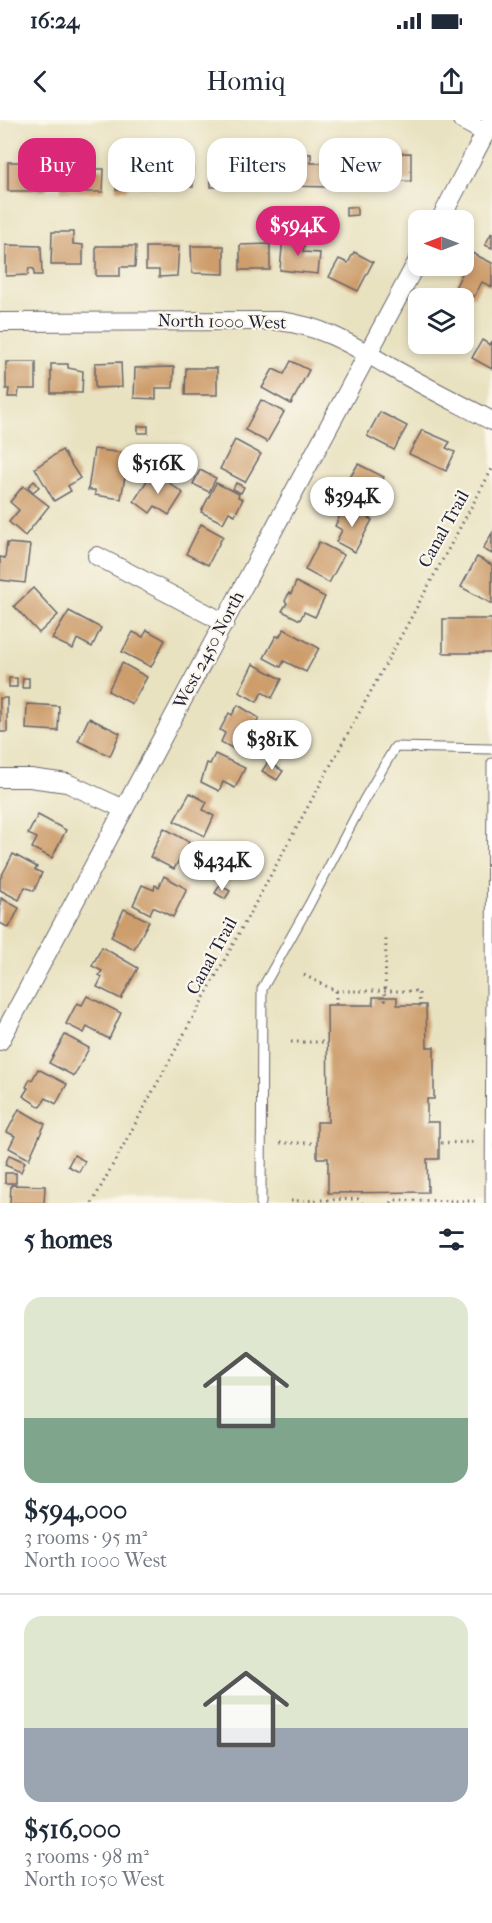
<!DOCTYPE html>
<html lang="en">
<head>
<meta charset="utf-8">
<style>
  :root { --surface:#fff; --page:#f2f2f3; --text:#1f2937; --muted:#747a83; --line:#e0e1e3; --accent:#db2777 }
  body { margin:0; font-family:"IM FELL French Canon",serif; background:var(--page); color:var(--text); height:100vh; display:flex; flex-direction:column; font-size:22px; white-space:nowrap }
  * { box-sizing:border-box; margin:0 }
  p { font-size:20px; color:var(--muted) }
  .icon { flex:none; width:33px; height:33px; fill:none; stroke:currentColor; stroke-width:2; stroke-linecap:round; stroke-linejoin:round }
  .map { position:relative; height:1083px; overflow:hidden }
  .details { display:flex; flex-direction:column; background:var(--surface); flex:1 }
  .details>* { flex:none }
  .hud { position:absolute; left:18px; top:18px; width:456px; height:54px; display:flex; gap:12px }
  .needle { width:39px; rotate:270deg }
  .buttons { position:absolute; left:408px; top:90px; display:grid; gap:12px }
  .buttons a { display:grid; place-items:center; width:66px; height:66px; border-radius:12px; background:var(--surface); box-shadow:0 3px 9px #0003; font-size:30px }
  .price { position:absolute; translate:-50% -51px; padding:0 14px; border-radius:21px; background:#fff; color:#222; font-size:20px; line-height:39px; filter:drop-shadow(0 2px 3px #0008) }
  .price::after { content:''; position:absolute; left:50%; top:36px; width:18px; height:14px; margin-left:-9px; background:inherit; clip-path:polygon(0 0,100% 0,50% 100%) }
  .price.selected { background:var(--accent); color:#fff }
  ul { padding:0; list-style:none }
  li { display:grid; align-content:center; gap:12px; height:318px; padding:0 24px }
  li+li { border-top:2px solid var(--line) }
  li span { display:grid; place-items:center; height:186px; border-radius:18px; color:#555 }
  li>.icon { margin-inline-start:auto }
  span .icon { width:108px; height:108px; fill:#fffc; stroke-width:1 }
  li b { font-size:26px }
  h2 { display:flex; justify-content:space-between; align-items:center; height:72px; padding:0 24px; font-size:26px }
  .pill { padding:0 21px; border-radius:18px; background:var(--surface); box-shadow:0 3px 9px #0003; font-size:21px; line-height:54px }
  .pill.selected { background:var(--accent); color:#fff }
  .status { display:flex; justify-content:space-between; align-items:center; height:42px; padding:0 30px; background:var(--surface); direction:ltr }
  .status svg { height:16px; fill:currentColor }
  header { display:flex; justify-content:space-between; align-items:center; height:78px; padding:0 24px; background:var(--surface); font-size:27px; font-weight:600 }
  .map>svg:first-child { display:block }
  .building { fill:#cd9d6c }
  .lines { fill:none; stroke-linecap:round; stroke-linejoin:round }
  .service-casing { stroke:#68656a; stroke-width:11 }
  .minor-casing { stroke:#68656a; stroke-width:20 }
  .path { stroke:#68656a; stroke-width:3; stroke-dasharray:1.5 4.5; stroke-linecap:butt }
  .service { stroke:#fff; stroke-width:9 }
  .minor { stroke:#fff; stroke-width:18 }
  .labels { text-anchor:middle; dominant-baseline:central; stroke-width:4.5; stroke-linejoin:round; paint-order:stroke }
  .street-label { font-size:18px; fill:#22223b; stroke:#fbf7ec }
</style>
</head>
<body>
<div class="status"><b>16:24</b><svg viewBox="0 0 49 12"><path d="M0 12V9h3v3zM5 12V6h3v6zM10 12V3h3v9zM15 12V0h3v12zM26 1h20v11H26zM47 4h2v5h-2z"/></svg></div>
<header><svg class="icon" aria-label="back" viewBox="0 0 24 24"><path d="M15 5l-7 7 7 7"/></svg>Homiq<svg class="icon" aria-label="share" viewBox="0 0 24 24"><path d="M12 15V3M7 8l5-5 5 5M5 13v7h14v-7"/></svg></header>
<div class="map">
<svg width="492" height="1083" viewBox="0 0 492 1083">
  <rect width="100%" height="100%" fill="#fbf7ec"/>
  <filter id="ink" filterUnits="userSpaceOnUse"><feTurbulence type="fractalNoise" baseFrequency=".0167" numOctaves="2"/><feDisplacementMap in="SourceGraphic" scale="12" xChannelSelector="R" yChannelSelector="G"/><feConvolveMatrix kernelMatrix="1 2 1 2 8 2 1 2 1" color-interpolation-filters="sRGB"/></filter>
  <filter id="wash" filterUnits="userSpaceOnUse"><feTurbulence type="fractalNoise" baseFrequency=".008" numOctaves="4" result="noise"/><feDisplacementMap in="SourceGraphic" scale="24" xChannelSelector="R" yChannelSelector="G"/><feGaussianBlur stdDeviation="1.35" result="paint"/><feColorMatrix in="noise" values="0 0 0 0 0 0 0 0 0 0 0 0 0 0 0 0 0 1.4 0 .05"/><feComposite in="paint" operator="in"/></filter>
  <g filter="url(#wash)">
    <rect width="100%" height="100%" fill="#e9e2c1"/>
    <g id="blocks">
      <!-- building -->
      <g class="building">
        <polygon points="211,32 231,33 231,38 264,39 264,67 211,67"/>
        <polygon points="140,33 174,34 174,40 193,40 193,67 139,67"/>
        <polygon points="291,33 311,34 311,43 329,43 329,67 290,66"/>
        <polygon points="411,33 411,61 353,62 353,34"/>
        <polygon points="61,37 80,37 80,49 104,49 103,72 61,72"/>
        <polygon points="8,42 30,42 29,47 46,47 46,71 8,71"/>
        <rect x="116" y="62" width="11" height="8"/>
        <polygon points="346,87 357,87 357,95 346,96"/>
        <polygon points="52,112 73,112 73,124 83,125 83,145 51,145"/>
        <polygon points="492,112 492,128 485,125"/>
        <polygon points="283,117 305,118 303,132 320,133 318,154 280,150"/>
        <polygon points="270,124 270,150 240,150 240,125"/>
        <polygon points="6,125 41,126 42,155 34,155 34,149 29,148 28,155 6,156"/>
        <polygon points="96,126 136,126 135,147 120,147 120,156 96,156"/>
        <polygon points="191,126 224,126 224,154 192,153"/>
        <polygon points="146,127 179,127 177,156 159,157 159,150 146,150"/>
        <polygon points="354,132 373,142 358,171 329,157 339,139 348,143"/>
        <polygon points="472,133 492,143 492,167 482,162 474,177 455,168"/>
        <polygon points="482,220 490,225 492,221 492,249 472,238"/>
        <polygon points="291,241 309,250 291,284 262,268 273,249 284,254"/>
        <polygon points="6,242 36,242 36,269 19,269 18,277 8,277 9,269 6,269"/>
        <polygon points="121,242 122,267 95,268 95,243"/>
        <polygon points="51,244 68,244 68,248 83,251 82,273 51,273"/>
        <polygon points="174,247 173,268 156,268 156,279 134,278 135,248"/>
        <polygon points="186,248 217,248 217,275 185,275"/>
        <polygon points="261,280 284,292 267,322 245,310"/>
        <polygon points="380,292 407,306 394,330 367,316"/>
        <rect x="138" y="306" width="10" height="7"/>
        <polygon points="422,310 450,322 446,328 455,332 446,351 409,334"/>
        <polygon points="235,320 261,334 245,362 220,349"/>
        <polygon points="94,329 129,334 121,379 95,375 95,370 88,370"/>
        <polygon points="62,330 80,358 68,366 71,371 54,381 35,348"/>
        <polygon points="358,344 384,357 370,384 346,371 350,363 348,361"/>
        <polygon points="200,350 216,358 209,372 193,364"/>
        <polygon points="153,351 183,373 169,395 155,386 150,393 134,381"/>
        <polygon points="34,361 39,367 33,372 28,367"/>
        <polygon points="216,363 239,374 238,377 243,379 235,395 229,392 223,403 201,392"/>
        <polygon points="236,363 244,367 241,373 233,369"/>
        <polygon points="23,366 49,386 25,416 9,402 19,390 10,382"/>
        <polygon points="345,385 372,400 355,432 336,422 342,410 335,406"/>
        <polygon points="201,404 223,416 208,445 186,434"/>
        <polygon points="492,413 492,434 483,429"/>
        <polygon points="319,422 344,435 329,463 305,450"/>
        <polygon points="7,423 30,425 25,463 0,460 0,437 5,438"/>
        <polygon points="477,437 492,445 492,484 461,467"/>
        <polygon points="296,462 325,477 315,497 304,492 300,500 282,491 287,483 285,481 289,473 291,474"/>
        <polygon points="33,468 58,495 39,513 14,486"/>
        <polygon points="69,491 101,508 92,527 77,519 73,529 52,519"/>
        <rect x="443" y="499" width="49" height="34"/>
        <polygon points="284,509 319,528 306,552 284,541 281,547 264,538 276,516 279,517"/>
        <polygon points="147,510 165,520 151,547 122,532 133,512 143,517"/>
        <polygon points="122,543 147,557 132,584 108,571"/>
        <polygon points="253,544 282,559 272,578 262,572 257,582 239,572"/>
        <rect x="9" y="558" width="8" height="9"/>
        <polygon points="23,558 29,558 29,568 22,568"/>
        <rect x="0" y="578" width="7" height="34"/>
        <polygon points="27,584 59,586 58,611 26,609"/>
        <polygon points="238,585 259,598 241,633 221,622 225,613 220,610 229,593 232,595"/>
        <polygon points="89,598 120,613 110,636 78,621"/>
        <polygon points="215,634 245,648 235,668 223,662 219,671 201,662 207,643 210,644"/>
        <polygon points="268,642 283,651 277,660 262,651"/>
        <polygon points="190,673 207,682 203,690 214,696 205,716 174,701"/>
        <polygon points="38,695 66,710 52,738 32,728 37,718 28,714"/>
        <polygon points="164,708 189,722 174,749 150,737"/>
        <polygon points="13,734 37,747 35,750 42,753 34,771 25,767 19,780 0,770 0,759"/>
        <polygon points="164,756 187,769 173,797 153,787 150,794 133,785 142,765 154,770 155,765 159,767"/>
        <polygon points="220,765 230,771 225,779 215,773"/>
        <polygon points="1,778 19,788 9,808 0,803"/>
        <polygon points="124,789 149,801 134,829 111,817"/>
        <polygon points="102,827 138,848 121,879 97,867 102,857 99,855 102,851 92,846"/>
        <polygon points="87,876 121,893 109,919 87,907 84,913 66,904 77,883 82,885"/>
        <polygon points="373,877 397,877 397,885 426,885 427,927 434,927 434,979 427,979 427,1002 439,1002 439,1039 427,1039 428,1072 328,1073 328,1038 317,1038 317,1002 328,1002 327,885 373,885"/>
        <polygon points="65,915 89,928 74,956 49,943"/>
        <polygon points="38,949 67,964 56,984 46,978 40,987 23,976 28,968 26,967 30,959 32,960"/>
        <polygon points="19,989 45,1004 29,1039 9,1028 15,1016 7,1012"/>
        <polygon points="9,1035 25,1042 21,1052 5,1045"/>
        <polygon points="74,1035 85,1041 79,1052 68,1046"/>
        <rect x="5" y="1053" width="11" height="10"/>
        <polygon points="11,1065 45,1066 44,1083 10,1083"/>
      </g>
    </g>
  </g>
  <g filter="url(#ink)">
    <use href="#blocks" fill-opacity="0" stroke="#68656a" stroke-width="1.5"/>
    <g class="lines">
      <!-- service casing -->
      <g class="service-casing">
        <g id="service">
          <polyline points="261,1083 262,869 309,785 364,680 395,627 492,629"/>
          <polyline points="490,1083 492,643"/>
        </g>
      </g>
      <!-- minor casing -->
      <g class="minor-casing">
        <g id="minor">
          <polyline points="462,0 486,13"/>
          <polyline points="440,100 492,0"/>
          <path d="M 0,202 L 279,201 C 321,206 349,223 385,244 C 420,264 456,282 492,301"/>
          <polyline points="97,436 225,503"/>
          <polyline points="0,658 30,658 67,663 124,689"/>
          <polyline points="0,921 418,140"/>
        </g>
      </g>
      <!-- path -->
      <g class="path">
        <polyline points="304,855 336,871 415,871 419,872 420,890"/>
        <polyline points="336,871 336,884"/>
        <polyline points="385,881 386,816"/>
        <polyline points="291,922 326,922"/>
        <polyline points="280,1023 316,1023"/>
        <polyline points="441,1023 476,1022"/>
        <polyline points="291,1081 358,1079 362,1083"/>
        <polyline points="92,1083 492,349"/>
        <polyline points="391,1083 394,1080 475,1081"/>
      </g>
      <!-- service -->
      <use href="#service" class="service"/>
      <!-- minor -->
      <use href="#minor" class="minor"/>
    </g>
  </g>
  <g class="labels">
    <!-- street labels -->
    <g class="street-label">
      <text transform="translate(222 202) rotate(1)">North 1000 West</text>
      <text transform="translate(444 409) rotate(-61)">Canal Trail</text>
      <text transform="translate(209 530) rotate(-62)">West 2450 North</text>
      <text transform="translate(212 836) rotate(-61)">Canal Trail</text>
    </g>
  </g>
</svg>
<div class="buttons">
<a><svg class="needle" viewBox="-14 -14 28 28"><path d="M0-13l5 13h-10z" fill="#e53935"/><path d="M0 13l5-13h-10z" fill="#747a83"/></svg></a>
<a><svg class="icon" aria-label="layers" viewBox="0 0 24 24"><path d="M12 4l9 5-9 5-9-5zM3 14l9 5 9-5"/></svg></a>
</div>
<b class="price selected" style="left:298px;top:137px">$594K</b>
<b class="price" style="left:158px;top:375px">$516K</b>
<b class="price" style="left:352px;top:408px">$394K</b>
<b class="price" style="left:272px;top:651px">$381K</b>
<b class="price" style="left:222px;top:772px">$434K</b>
<div class="hud">
<a class="pill selected">Buy</a>
<a class="pill">Rent</a>
<a class="pill">Filters</a>
<a class="pill">New</a>
</div>
</div>
<section class="details">
<h2>5 homes<svg class="icon" aria-label="filters" viewBox="0 0 24 24"><path d="M4 7h16M4 17h16"/><circle cx="9" cy="7" r="2"/><circle cx="15" cy="17" r="2"/></svg></h2>
<ul>
<li><span style="background:linear-gradient(#dfe7d0 65%,#7fa58c 0)"><svg class="icon" aria-label="home" viewBox="0 0 24 24"><path d="M3 11l9-7 9 7M6 9v11h12V9"/></svg></span><div><b>$594,000</b><p>3 rooms · 95 m²</p><p>North 1000 West</p></div></li>
<li><span style="background:linear-gradient(#dfe7d0 60%,#9aa5b1 0)"><svg class="icon" aria-label="home" viewBox="0 0 24 24"><path d="M3 11l9-7 9 7M6 9v11h12V9"/></svg></span><div><b>$516,000</b><p>3 rooms · 98 m²</p><p>North 1050 West</p></div></li>
</ul>
</section>
</body>
</html>
